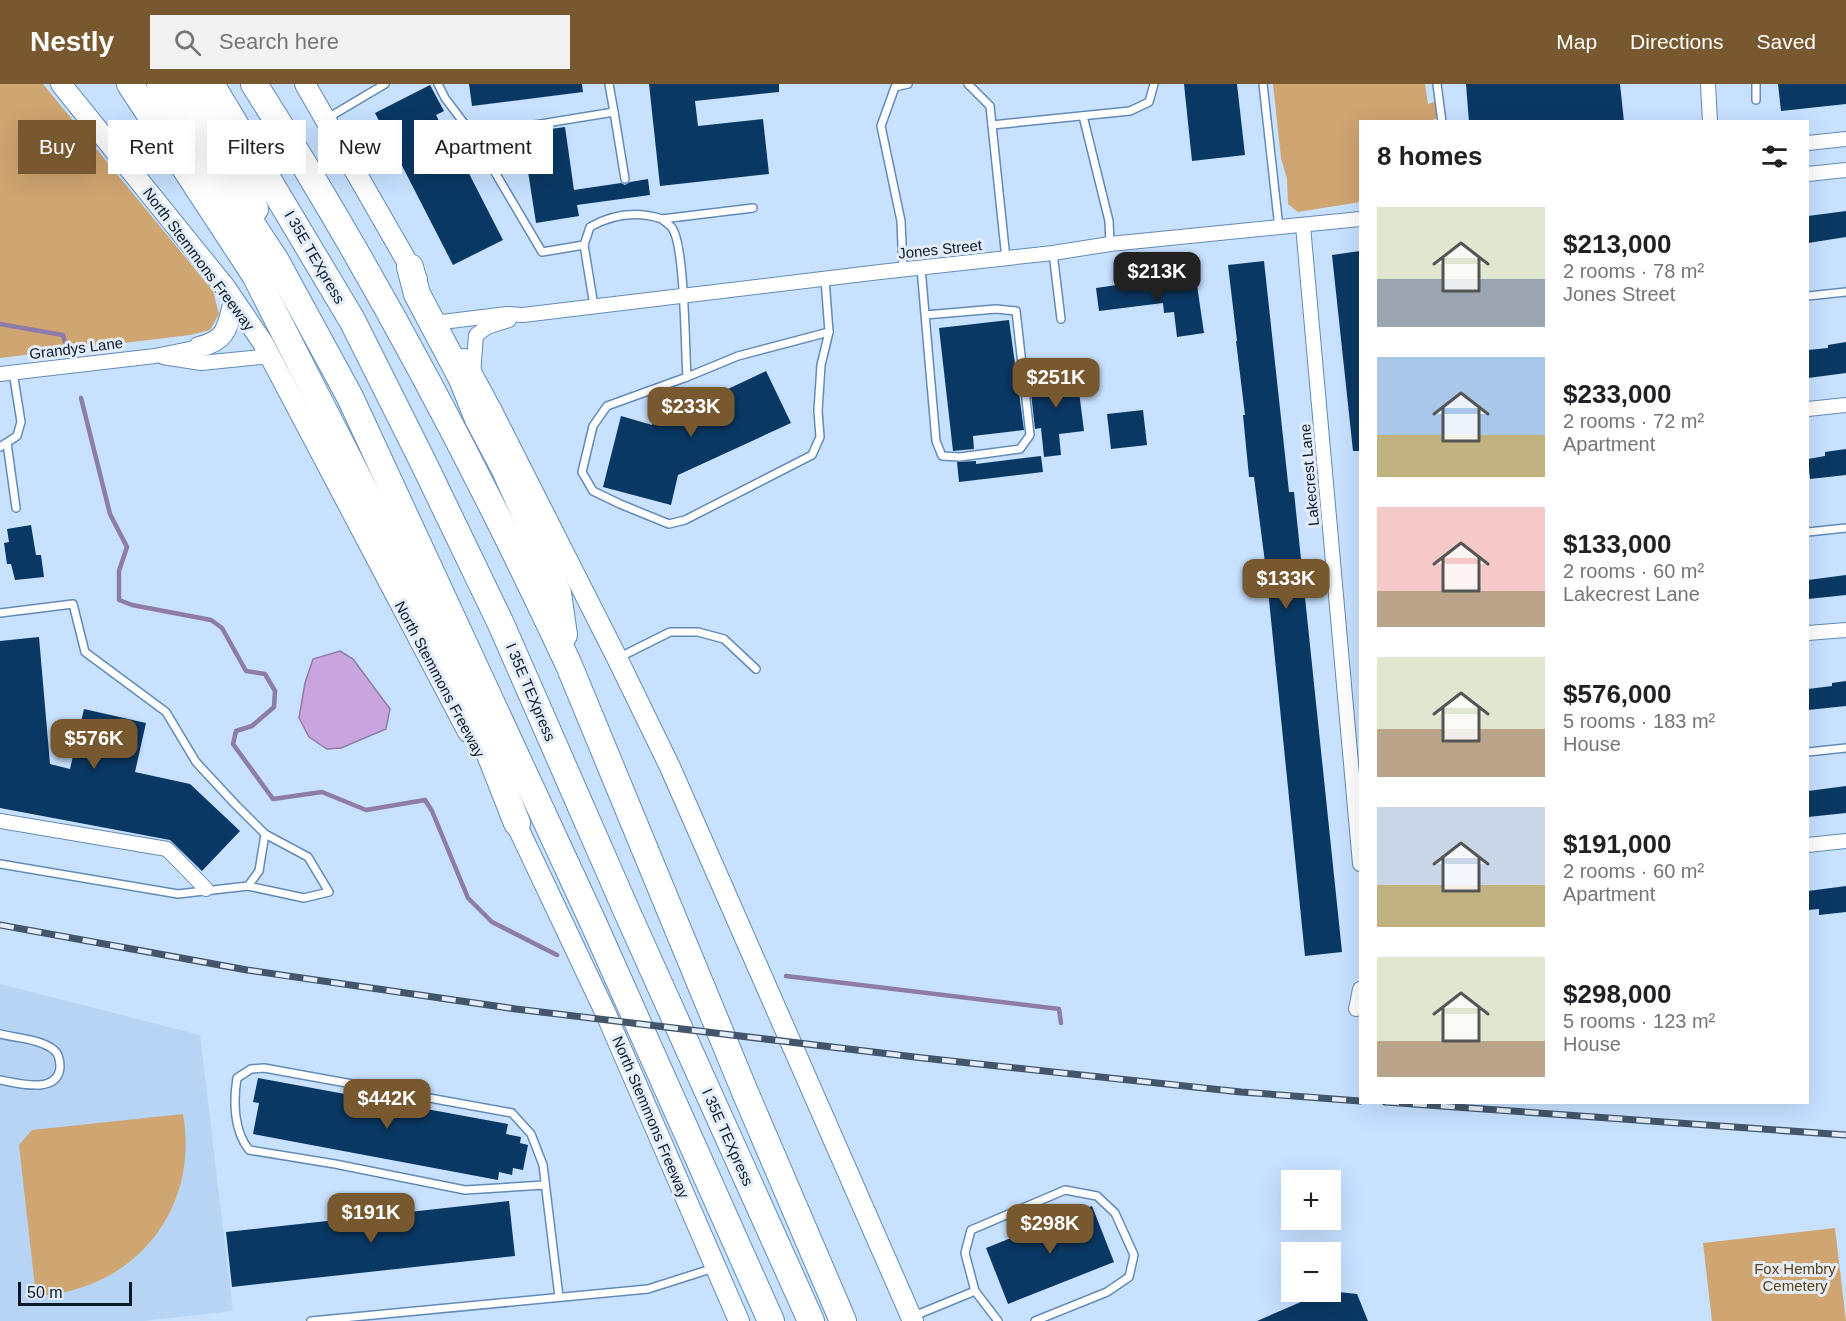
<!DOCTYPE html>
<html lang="en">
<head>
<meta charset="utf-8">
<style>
  :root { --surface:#fff; --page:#f2f2f2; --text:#202124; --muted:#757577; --accent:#78582e }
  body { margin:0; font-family:Helvetica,sans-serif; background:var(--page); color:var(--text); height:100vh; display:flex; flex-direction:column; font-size:22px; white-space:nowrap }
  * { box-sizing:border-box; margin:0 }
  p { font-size:20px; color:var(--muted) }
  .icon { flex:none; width:33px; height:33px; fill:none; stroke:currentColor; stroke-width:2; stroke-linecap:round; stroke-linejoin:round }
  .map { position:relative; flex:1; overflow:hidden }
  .panel { position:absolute; left:1359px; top:36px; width:450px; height:984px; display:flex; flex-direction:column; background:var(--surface); border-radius:0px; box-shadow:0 6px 24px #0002 }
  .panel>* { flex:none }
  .hud { position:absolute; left:18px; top:36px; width:570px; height:54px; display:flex; gap:12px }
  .buttons { position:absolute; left:1281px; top:1086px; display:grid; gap:12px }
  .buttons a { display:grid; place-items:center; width:60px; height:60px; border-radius:0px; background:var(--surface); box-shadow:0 6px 24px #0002; font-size:30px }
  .scale { position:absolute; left:18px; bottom:15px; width:114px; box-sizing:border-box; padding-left:6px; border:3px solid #08192a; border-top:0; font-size:16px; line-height:21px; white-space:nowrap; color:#08192a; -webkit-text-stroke:4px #e4edf7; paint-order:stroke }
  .price { position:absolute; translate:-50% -51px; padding:0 14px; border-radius:12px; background:var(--accent); color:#fff; font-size:20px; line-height:39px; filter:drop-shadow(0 2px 3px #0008) }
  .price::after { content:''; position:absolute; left:50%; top:36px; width:18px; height:14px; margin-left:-9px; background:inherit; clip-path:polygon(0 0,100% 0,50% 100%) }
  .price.selected { background:#222; color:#fff }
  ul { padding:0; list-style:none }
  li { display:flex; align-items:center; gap:18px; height:150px; padding:0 18px }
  li span { display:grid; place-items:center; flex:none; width:168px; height:120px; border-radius:0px; color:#555 }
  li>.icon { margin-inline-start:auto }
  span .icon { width:72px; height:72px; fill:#fffc; stroke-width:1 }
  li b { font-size:26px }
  h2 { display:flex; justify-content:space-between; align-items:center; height:72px; padding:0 18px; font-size:26px }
  .chip { padding:0 21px; border-radius:0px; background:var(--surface); box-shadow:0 6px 24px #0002; font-size:21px; line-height:54px }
  .chip.selected { background:var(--accent); color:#fff }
  header { display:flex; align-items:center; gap:36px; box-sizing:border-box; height:84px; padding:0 30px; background:var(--accent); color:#fff }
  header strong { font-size:28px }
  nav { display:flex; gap:33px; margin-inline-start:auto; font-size:21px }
  .search { width:420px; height:54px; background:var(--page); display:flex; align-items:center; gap:15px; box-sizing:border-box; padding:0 21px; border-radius:0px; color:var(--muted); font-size:22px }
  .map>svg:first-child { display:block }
  .built { fill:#b7d4f5 }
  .green { fill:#cfa571 }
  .water { fill:#c9a5e0; stroke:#8f7ba9; stroke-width:1.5 }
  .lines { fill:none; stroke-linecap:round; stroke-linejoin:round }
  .stream { stroke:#8f7ba9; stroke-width:4.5 }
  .building { fill:#0a3864 }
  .lane-casing { stroke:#628bb9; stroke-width:10 }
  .street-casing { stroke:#628bb9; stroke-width:16 }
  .secondary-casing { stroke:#628bb9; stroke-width:22 }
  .highway-casing { stroke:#628bb9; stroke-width:28 }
  .lane { stroke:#fff; stroke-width:7 }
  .street { stroke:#fff; stroke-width:14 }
  .secondary { stroke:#fff; stroke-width:20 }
  .highway { stroke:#fff; stroke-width:26 }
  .rail-casing { stroke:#42556a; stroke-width:7 }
  .rail { stroke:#e4edf7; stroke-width:4.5; stroke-dasharray:14; stroke-linecap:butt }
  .labels { text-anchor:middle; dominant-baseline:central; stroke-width:6; stroke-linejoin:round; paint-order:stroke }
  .street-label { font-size:15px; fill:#08192a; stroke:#e4edf7 }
  .park-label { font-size:15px; fill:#5e3f13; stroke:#e4edf7 }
</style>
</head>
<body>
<header>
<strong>Nestly</strong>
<div class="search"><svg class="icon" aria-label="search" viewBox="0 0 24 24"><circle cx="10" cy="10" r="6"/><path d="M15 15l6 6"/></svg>Search here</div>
<nav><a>Map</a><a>Directions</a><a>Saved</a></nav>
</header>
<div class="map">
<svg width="1846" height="1237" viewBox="0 0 1846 1237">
  <rect width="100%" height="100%" fill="#c7e1ff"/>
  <!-- built -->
  <polygon class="built" points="0,900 200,951 233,1227 144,1237 0,1237"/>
  <!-- green -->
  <g class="green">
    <polygon points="0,0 43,0 213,207 219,230 210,246 190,251 0,274"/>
    <polygon points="1273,0 1425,0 1428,20 1436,17 1438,34 1426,38 1360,38 1360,118 1298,128 1288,120 1287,95 1281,74"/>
    <path d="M 183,1030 C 200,1127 133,1207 36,1212 L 19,1061 L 32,1046 Z"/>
    <polygon points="1835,1144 1846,1237 1712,1237 1703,1159"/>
  </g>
  <!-- water -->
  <polygon class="water" points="340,567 353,575 390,625 386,645 341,664 327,665 309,653 299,634 305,599 313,575"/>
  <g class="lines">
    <!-- stream -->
    <g class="stream">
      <polyline points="0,240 63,251 65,258"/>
      <polyline points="81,314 110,430 127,463 119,487 119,516 132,521 211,536 222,544 246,587 265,590 275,607 274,623 252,642 236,647 233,660 273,715 322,708 366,726 425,716 432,727 468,814 492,838 557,871"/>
      <polyline points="786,892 1059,925 1061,939"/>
    </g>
  </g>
  <!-- building -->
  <g class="building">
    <polygon points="469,0 582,0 583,8 472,22"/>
    <polygon points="649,0 779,0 779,8 695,17 698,42 763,35 769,90 660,102"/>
    <polygon points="1184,0 1237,0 1245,71 1192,77"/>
    <polygon points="1466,0 1620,0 1624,38 1469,38"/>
    <polygon points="1778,0 1846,0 1846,20 1781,27"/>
    <polygon points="430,1 444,27 436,31 457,72 459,70 503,156 453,181 375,29"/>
    <polygon points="565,43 574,106 621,99 625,101 630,98 648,95 650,111 577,121 579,132 536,139 522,49"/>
    <polygon points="1846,127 1846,153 1808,159 1808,132"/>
    <polygon points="1360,167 1360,367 1353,367 1332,171"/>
    <polygon points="1264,177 1289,408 1294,408 1342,868 1305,872 1266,486 1254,393 1249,393 1243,331 1245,331 1236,257 1237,257 1228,181"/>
    <polygon points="1151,196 1152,207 1197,201 1204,249 1177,253 1174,228 1164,229 1163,219 1099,227 1096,204"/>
    <polygon points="1009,236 1024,346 973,352 974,365 953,367 939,244"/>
    <polygon points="1846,258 1846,289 1808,294 1808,266 1828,264 1828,261"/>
    <polygon points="766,287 791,339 678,391 671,421 603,403 621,332 652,341 656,329 663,325 677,329"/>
    <polygon points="1051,289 1052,295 1077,292 1084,347 1059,350 1061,371 1044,373 1041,344 1035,345 1029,291"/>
    <polygon points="1143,326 1147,361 1111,365 1107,330"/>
    <polygon points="1846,365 1846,391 1810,395 1808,375 1825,372 1825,368"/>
    <polygon points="1041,372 1043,388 959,398 957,378 976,377 976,380"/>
    <polygon points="31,441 36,471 41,471 44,493 15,496 11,480 7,480 4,459 9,458 7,445"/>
    <polygon points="1846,491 1846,511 1808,515 1808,496"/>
    <polygon points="39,553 50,680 70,685 84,625 146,639 135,688 190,700 240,747 202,787 170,756 0,724 0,557"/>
    <polygon points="1846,597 1846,622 1808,626 1808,605 1832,602 1832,599"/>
    <polygon points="1846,702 1846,729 1808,733 1808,707"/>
    <polygon points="1846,802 1846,828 1819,831 1819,825 1808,826 1808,807"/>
    <polygon points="258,994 508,1040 506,1050 521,1053 520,1059 528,1061 523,1086 513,1084 512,1091 499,1088 498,1096 253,1050 259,1019 253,1018"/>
    <polygon points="509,1117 515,1172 232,1203 226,1148"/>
    <polygon points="1092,1122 1114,1178 1008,1220 986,1164"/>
    <polygon points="1330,1207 1357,1210 1368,1237 1257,1237 1324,1208"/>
  </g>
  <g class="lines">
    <!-- lane casing -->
    <g class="lane-casing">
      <g id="lane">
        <polyline points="438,0 445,14 473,51 542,168 584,161"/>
        <polyline points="609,0 614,28"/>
        <polyline points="968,0 990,22 1006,175"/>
        <polyline points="1263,0 1279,144"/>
        <polyline points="1437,0 1442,38"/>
        <polyline points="1756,0 1756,16"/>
        <polyline points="1083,32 1109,137 1110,160"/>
        <polyline points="326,35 385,0"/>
        <polyline points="992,41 1130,27 1149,18 1154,0"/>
        <polyline points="473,51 614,28 625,95"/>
        <path d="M 662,135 C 665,138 670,141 672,144 C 685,161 685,266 687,293 L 607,322 L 593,342 L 582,388 L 593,407 L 620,420 L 669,440 L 685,436 L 812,371 L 820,353 L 818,327 L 821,281 L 829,248 L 825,195"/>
        <polyline points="1053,169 1061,235"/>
        <polyline points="921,184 936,357 942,372 960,373 1020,365 1030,351 1016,227 996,225 925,231"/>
        <polyline points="903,186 901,137 881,42 895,3 908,0"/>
        <polyline points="1808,212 1846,208"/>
        <path d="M 594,222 L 584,161 L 590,143 C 613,130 637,127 662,135 L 753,124"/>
        <polyline points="687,293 738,272 829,248"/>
        <polyline points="7,359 16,424"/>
        <polyline points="0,363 17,352 21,338 13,288"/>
        <polyline points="1808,448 1846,444"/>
        <polyline points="0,529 73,520 85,568 166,628 196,678 235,720 265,750 259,787 248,802 178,810 0,780"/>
        <polyline points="620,573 670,548 698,548 724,555 756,585"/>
        <polyline points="1808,668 1846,664"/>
        <polyline points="248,802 304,814 329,808 308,773 265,750"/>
        <path d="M 0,950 C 16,954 41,955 54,966 C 59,970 60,976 60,983 C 58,1011 17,999 0,996"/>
        <path d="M 545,1101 L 465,1106 L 335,1080 L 249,1066 C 234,1047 233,1018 237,994 L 251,985 L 264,984 L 512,1029 L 531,1050 L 543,1081 L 559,1213"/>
        <polyline points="914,1232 975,1207"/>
        <polyline points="311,1237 648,1205 714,1184"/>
        <polyline points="998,1237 975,1207 965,1169 971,1146 1065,1106 1097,1112 1115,1129 1134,1171 1129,1193 1107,1208 1035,1237"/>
      </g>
    </g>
    <!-- street casing -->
    <g class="street-casing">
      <g id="street">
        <polyline points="1708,0 1710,38"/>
        <polyline points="1808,59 1846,55"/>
        <polyline points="1808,90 1846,86"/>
        <polyline points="1303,142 1360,780"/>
        <polyline points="442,238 507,230 523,231 880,188 1053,169 1110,160 1360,135"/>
        <polyline points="163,273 201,279 270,272"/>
        <polyline points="0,290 155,272 199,263"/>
        <polyline points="473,291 476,251 487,243 509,236"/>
        <polyline points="1808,325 1846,321"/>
        <polyline points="1808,549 1846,546"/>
        <polyline points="0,737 167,765 206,805"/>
        <polyline points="1808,761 1846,757"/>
        <polyline points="1356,925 1360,905"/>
      </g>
    </g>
    <!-- secondary casing -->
    <g class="secondary-casing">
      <g id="secondary">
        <polyline points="61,0 225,203 263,259 468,648"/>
        <polyline points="305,0 417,195"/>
        <path d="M 199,263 C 228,256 227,243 234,217"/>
        <polyline points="464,275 492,327 617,574 670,683 913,1237"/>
        <polyline points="510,727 606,930 739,1237"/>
      </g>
    </g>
    <!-- highway casing -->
    <g class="highway-casing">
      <g id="highway">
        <polyline points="130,0 255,191 369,415 480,645 517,739"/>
        <polyline points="160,0 276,177 350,313 592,836 771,1237"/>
        <polyline points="185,0 239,86 255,125"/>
        <polyline points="211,0 352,236 423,378 501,540 627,828 811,1237"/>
        <path d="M 254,0 C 372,185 475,380 568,579 L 745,1008 L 843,1237"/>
        <polyline points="410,183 417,210 462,295 478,335 504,384 527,435 558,509 564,551"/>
      </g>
    </g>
    <!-- lane -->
    <use href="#lane" class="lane"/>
    <!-- street -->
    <use href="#street" class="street"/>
    <!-- secondary -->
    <use href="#secondary" class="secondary"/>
    <!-- highway -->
    <use href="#highway" class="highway"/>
    <!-- rail casing -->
    <g class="rail-casing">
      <g id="rail">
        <polyline points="0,841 247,886 516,925 923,974 1241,1008 1360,1017"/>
        <polyline points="1385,1018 1846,1051"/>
      </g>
    </g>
    <!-- rail -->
    <use href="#rail" class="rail"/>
  </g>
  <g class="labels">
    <!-- street labels -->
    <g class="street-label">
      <text transform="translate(940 165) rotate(-6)">Jones Street</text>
      <text transform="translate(315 173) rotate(60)">I 35E TEXpress</text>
      <text transform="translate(199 175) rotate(53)">North Stemmons Freeway</text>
      <text transform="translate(76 264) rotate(-7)">Grandys Lane</text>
      <text transform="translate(1309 391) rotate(-95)">Lakecrest Lane</text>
      <text transform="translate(440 595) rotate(62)">North Stemmons Freeway</text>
      <text transform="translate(531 608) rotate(67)">I 35E TEXpress</text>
      <text transform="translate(651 1033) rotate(67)">North Stemmons Freeway</text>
      <text transform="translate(728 1053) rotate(66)">I 35E TEXpress</text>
    </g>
    <!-- park labels -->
    <g class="park-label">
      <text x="1795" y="1184">Fox Hembry<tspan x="1795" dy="17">Cemetery</tspan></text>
    </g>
  </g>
</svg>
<div class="buttons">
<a>+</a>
<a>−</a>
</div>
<div class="scale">50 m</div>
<b class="price selected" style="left:1157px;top:219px">$213K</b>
<b class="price" style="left:1056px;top:325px">$251K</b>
<b class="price" style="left:691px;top:354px">$233K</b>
<b class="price" style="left:1286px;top:526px">$133K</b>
<b class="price" style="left:94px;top:686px">$576K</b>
<b class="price" style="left:387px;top:1046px">$442K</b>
<b class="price" style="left:371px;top:1160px">$191K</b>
<b class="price" style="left:1050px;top:1171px">$298K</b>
<div class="hud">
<a class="chip selected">Buy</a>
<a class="chip">Rent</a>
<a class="chip">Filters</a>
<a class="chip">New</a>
<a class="chip">Apartment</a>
</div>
<section class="panel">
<h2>8 homes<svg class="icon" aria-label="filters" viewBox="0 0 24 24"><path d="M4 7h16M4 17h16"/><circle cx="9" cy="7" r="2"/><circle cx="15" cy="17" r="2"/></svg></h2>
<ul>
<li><span style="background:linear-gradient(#dfe7d0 60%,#9aa5b1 0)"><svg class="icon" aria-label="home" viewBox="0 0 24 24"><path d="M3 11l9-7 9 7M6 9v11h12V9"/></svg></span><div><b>$213,000</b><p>2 rooms · 78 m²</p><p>Jones Street</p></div></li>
<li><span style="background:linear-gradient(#a9c7e8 65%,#c2b280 0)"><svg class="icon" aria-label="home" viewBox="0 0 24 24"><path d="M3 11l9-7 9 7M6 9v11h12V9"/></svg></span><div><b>$233,000</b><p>2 rooms · 72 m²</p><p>Apartment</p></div></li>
<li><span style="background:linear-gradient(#f6c9c9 70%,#b9a48a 0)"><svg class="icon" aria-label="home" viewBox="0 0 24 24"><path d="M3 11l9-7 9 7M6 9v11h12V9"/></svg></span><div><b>$133,000</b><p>2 rooms · 60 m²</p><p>Lakecrest Lane</p></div></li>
<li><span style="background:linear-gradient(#dfe7d0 60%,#b9a48a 0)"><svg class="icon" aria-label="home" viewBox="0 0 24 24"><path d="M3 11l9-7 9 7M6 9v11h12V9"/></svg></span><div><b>$576,000</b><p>5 rooms · 183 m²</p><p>House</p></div></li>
<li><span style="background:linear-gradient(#c9d6e8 65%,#c2b280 0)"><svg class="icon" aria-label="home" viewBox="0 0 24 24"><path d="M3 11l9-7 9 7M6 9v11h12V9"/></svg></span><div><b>$191,000</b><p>2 rooms · 60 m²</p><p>Apartment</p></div></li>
<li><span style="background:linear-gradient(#dfe7d0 70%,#b9a48a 0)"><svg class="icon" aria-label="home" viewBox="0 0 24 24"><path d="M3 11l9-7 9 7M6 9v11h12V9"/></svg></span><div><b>$298,000</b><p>5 rooms · 123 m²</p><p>House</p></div></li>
</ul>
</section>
</div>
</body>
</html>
